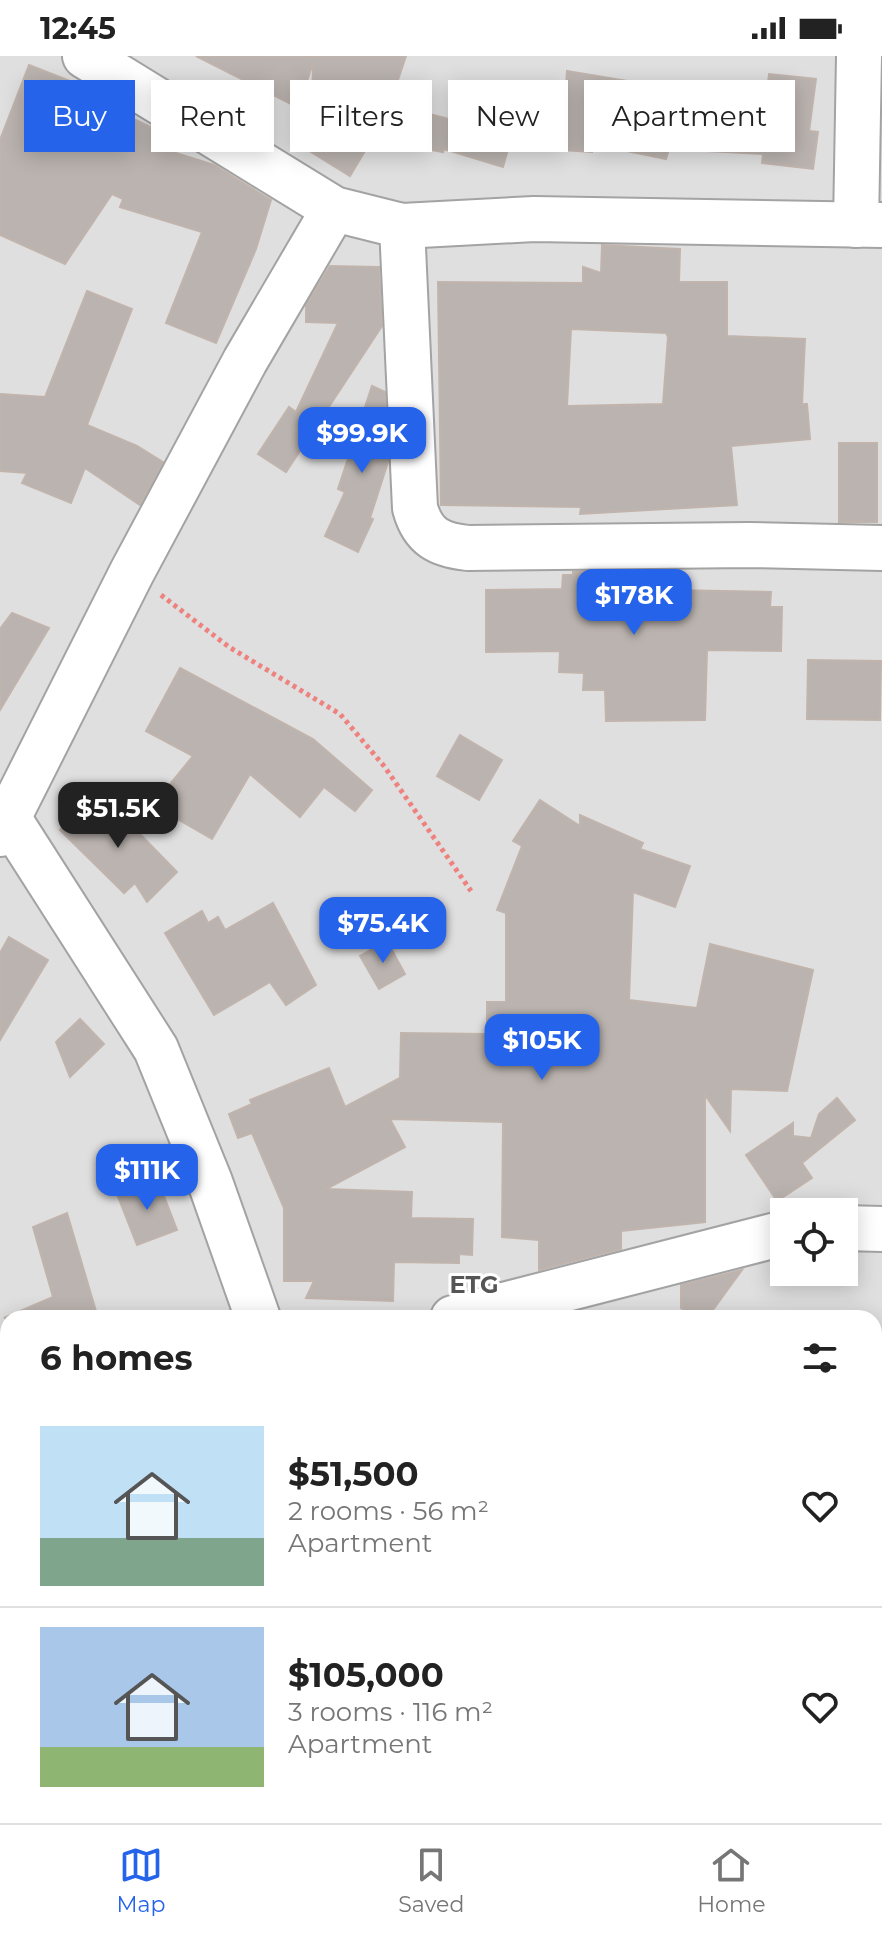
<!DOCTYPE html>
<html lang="en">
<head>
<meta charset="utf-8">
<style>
  :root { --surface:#fff; --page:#f6f6f6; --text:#222; --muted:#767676; --line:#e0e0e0; --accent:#2563eb }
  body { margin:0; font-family:Montserrat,sans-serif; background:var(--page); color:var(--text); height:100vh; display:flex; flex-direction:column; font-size:30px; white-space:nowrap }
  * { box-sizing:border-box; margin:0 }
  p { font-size:26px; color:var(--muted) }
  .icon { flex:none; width:44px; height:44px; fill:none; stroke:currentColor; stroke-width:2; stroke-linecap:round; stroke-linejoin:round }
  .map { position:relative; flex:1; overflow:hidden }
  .sheet { position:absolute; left:0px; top:1254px; width:882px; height:514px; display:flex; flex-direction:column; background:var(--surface); border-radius:24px 24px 0 0; box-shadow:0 4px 20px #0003 }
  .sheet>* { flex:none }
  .hud { position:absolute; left:24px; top:24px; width:834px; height:72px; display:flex; gap:16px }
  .fabs { position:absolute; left:770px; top:1142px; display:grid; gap:16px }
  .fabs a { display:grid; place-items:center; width:88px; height:88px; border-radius:0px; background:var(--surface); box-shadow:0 4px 20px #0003; font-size:40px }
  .price { position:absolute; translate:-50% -68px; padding:0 18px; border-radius:16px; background:var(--accent); color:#fff; font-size:26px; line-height:52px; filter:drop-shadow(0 2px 4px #0008) }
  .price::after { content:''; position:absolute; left:50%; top:48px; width:24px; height:18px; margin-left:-12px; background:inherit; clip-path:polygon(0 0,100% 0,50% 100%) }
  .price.current { background:#222; color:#fff }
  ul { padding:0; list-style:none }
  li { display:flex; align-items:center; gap:24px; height:200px; padding:0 40px }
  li+li { border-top:2px solid var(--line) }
  li span { display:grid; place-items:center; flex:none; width:224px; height:160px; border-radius:0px; color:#555 }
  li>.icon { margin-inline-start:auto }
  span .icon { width:96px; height:96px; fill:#fffc; stroke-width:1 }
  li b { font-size:34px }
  h2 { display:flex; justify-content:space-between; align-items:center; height:96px; padding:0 40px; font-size:34px }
  .chip { padding:0 28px; border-radius:0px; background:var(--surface); box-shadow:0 4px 20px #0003; font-size:28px; line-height:72px }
  .chip.current { background:var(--accent); color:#fff }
  .status { display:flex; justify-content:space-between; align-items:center; height:56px; padding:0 40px; background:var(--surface); direction:ltr }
  .status svg { height:22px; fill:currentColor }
  .dock { display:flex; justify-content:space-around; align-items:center; height:112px; border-top:2px solid var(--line); background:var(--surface); font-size:22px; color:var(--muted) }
  .dock a { display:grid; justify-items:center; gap:4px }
  .dock .current { color:var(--accent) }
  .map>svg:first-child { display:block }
  .residential { fill:#e0dfdf; fill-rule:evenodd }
  .building { fill:#bab3af; stroke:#c1b4ad; stroke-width:2; fill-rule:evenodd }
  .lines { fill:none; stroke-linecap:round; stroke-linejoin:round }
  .minor-casing { stroke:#a3a3a3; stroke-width:48 }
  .path { stroke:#ed827f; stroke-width:5; stroke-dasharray:4 4; stroke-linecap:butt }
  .minor { stroke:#fff; stroke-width:44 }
  .labels { text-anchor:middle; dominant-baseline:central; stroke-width:6; stroke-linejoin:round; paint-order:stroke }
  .quarter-label { font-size:24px; font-weight:bold; fill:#555; stroke:#fff }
</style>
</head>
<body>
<div class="status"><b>12:45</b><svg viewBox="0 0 49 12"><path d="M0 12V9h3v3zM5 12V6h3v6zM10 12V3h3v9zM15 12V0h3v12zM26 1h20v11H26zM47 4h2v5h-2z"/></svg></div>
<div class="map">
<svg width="882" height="1767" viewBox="0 0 882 1767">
  <rect width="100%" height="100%" fill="#f1eeea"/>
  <!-- residential -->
  <path class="residential" d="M 0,0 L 882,0 L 882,1767 L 0,1767 ZM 784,1156 L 844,1156 L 844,1216 L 784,1216 ZM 8,1262 L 874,1262 L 874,1760 L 8,1760 Z"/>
  <!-- building -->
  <g class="building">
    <polygon points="196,0 406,0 390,48 512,79 503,111 444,93 443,96 372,83 350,120 311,96 313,6 299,52"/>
    <polygon points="29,9 93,34 90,42 163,77 157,91 214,109 271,144 256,193 216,287 166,267 202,176 120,151 123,143 112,138 65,208 0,179 0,84"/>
    <polygon points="567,15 670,32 665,59 764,63 769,18 816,23 809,75 818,76 813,113 762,107 763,98 669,93 666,103 593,88 592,96 529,92 531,55 564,57"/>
    <path d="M 602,189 L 680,193 L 679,226 L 727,226 L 727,280 L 805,283 L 802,348 L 807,348 L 810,383 L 731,390 L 737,449 L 580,458 L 581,451 L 441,449 L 438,226 L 583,227 L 583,211 L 601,217 ZM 571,273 L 666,277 L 668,281 L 663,348 L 567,350 Z"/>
    <polygon points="330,210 379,211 382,270 286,416 258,398 289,351 296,356 338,267 306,266 306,249"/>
    <polygon points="87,235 132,253 87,369 137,390 163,406 140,449 85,412 71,447 22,427 27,417 0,415 0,338 45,341"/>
    <polygon points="372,330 385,336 388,406 370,462 373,463 358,496 325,480 345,436 338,433"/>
    <rect x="839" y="387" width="38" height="79"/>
    <polygon points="668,515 668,534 771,536 770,551 782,551 781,595 707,594 705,664 606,665 605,634 583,634 584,617 559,616 560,595 486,596 486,534 562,533 563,519 573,519 573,516"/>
    <polygon points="12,557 49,572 0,654 0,573"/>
    <polygon points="808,604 881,605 880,664 807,663"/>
    <polygon points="180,612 313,683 372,734 355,755 324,731 300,761 250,718 212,783 153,749 193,700 146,675"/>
    <polygon points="460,679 502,704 479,744 437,720"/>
    <polygon points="95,740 129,777 134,772 177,816 147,846 135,827 124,837 60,774"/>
    <polygon points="540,744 580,770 580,759 643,787 640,793 690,810 675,851 633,836 629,944 697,952 710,888 813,914 787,1035 731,1033 730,1075 705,1039 705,1166 621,1175 621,1193 539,1214 539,1184 502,1181 503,1066 390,1063 405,1091 326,1133 412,1136 411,1162 473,1163 472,1199 459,1198 459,1207 394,1206 393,1245 306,1242 314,1225 284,1225 284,1152 252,1077 238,1082 229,1058 252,1048 250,1044 329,1012 345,1051 400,1022 401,977 487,978 487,946 506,946 506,857 497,854 522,790 513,785"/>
    <polygon points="273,847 316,929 286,949 270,926 214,959 165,877 202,855 208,867 218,861 225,874"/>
    <polygon points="9,881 48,904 0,984 0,897"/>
    <polygon points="387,885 405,918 379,933 360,900"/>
    <polygon points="80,963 104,988 70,1021 56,986"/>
    <polygon points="837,1042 855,1064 802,1107 812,1122 777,1145 746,1099 793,1067 793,1080 811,1082 819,1058"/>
    <polygon points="157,1122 177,1174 137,1189 117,1138"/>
    <polygon points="67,1157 98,1262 4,1262 53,1241 33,1171"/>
    <polygon points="742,1214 707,1262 695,1262 681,1252 681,1229"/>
  </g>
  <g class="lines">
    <!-- minor casing -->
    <g class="minor-casing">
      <g id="minor">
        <polyline points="85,0 334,153 402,170 534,163 882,169"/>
        <polyline points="856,169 859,0"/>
        <path d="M 402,170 L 415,452 C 423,481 439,489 468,492 L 749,489 L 882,492"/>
        <polyline points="9,763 156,993 210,1126 258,1262"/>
        <polyline points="0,778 132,516 245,305 334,153"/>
        <polyline points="844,1172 882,1173"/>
        <polyline points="453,1262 784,1177"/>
        <polyline points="13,1767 54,1760"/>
      </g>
    </g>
    <!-- path -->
    <polyline class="path" points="161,539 229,591 340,658 384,710 471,835"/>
    <!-- minor -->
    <use href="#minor" class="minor"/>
  </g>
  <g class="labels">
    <!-- quarter labels -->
    <g class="quarter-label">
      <text x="474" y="1228">ETG</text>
    </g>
  </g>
</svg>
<div class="fabs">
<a><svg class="icon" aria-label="locate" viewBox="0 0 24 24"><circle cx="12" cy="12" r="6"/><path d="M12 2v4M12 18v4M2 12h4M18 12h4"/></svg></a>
</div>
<b class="price" style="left:362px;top:419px">$99.9K</b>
<b class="price" style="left:634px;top:581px">$178K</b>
<b class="price current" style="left:118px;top:794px">$51.5K</b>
<b class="price" style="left:383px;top:909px">$75.4K</b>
<b class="price" style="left:542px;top:1026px">$105K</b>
<b class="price" style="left:147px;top:1156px">$111K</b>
<div class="hud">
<a class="chip current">Buy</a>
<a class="chip">Rent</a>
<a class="chip">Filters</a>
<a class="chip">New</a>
<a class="chip">Apartment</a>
</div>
<section class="sheet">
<h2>6 homes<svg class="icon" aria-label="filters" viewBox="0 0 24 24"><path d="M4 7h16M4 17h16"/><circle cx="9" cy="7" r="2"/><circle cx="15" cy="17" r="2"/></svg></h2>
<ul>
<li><span style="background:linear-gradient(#bfe0f5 70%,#7fa58c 0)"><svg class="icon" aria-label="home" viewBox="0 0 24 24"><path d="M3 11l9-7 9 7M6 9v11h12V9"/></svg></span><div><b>$51,500</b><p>2 rooms · 56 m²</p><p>Apartment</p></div><svg class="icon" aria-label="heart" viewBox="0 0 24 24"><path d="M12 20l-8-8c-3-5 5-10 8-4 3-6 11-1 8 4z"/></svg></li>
<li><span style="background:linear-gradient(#a9c7e8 75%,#8fb573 0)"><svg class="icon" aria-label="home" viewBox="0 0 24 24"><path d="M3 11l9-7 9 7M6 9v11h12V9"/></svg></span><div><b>$105,000</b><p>3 rooms · 116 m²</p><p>Apartment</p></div><svg class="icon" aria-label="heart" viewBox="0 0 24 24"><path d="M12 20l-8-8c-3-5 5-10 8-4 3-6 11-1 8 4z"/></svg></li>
</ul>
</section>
</div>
<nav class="dock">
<a class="current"><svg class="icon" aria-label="map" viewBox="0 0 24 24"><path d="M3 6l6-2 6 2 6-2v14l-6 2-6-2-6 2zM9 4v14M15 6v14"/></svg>Map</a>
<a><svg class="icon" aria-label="saved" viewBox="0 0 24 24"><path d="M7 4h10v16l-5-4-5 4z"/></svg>Saved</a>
<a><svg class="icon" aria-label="home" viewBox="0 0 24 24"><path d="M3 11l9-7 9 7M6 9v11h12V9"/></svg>Home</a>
</nav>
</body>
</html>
